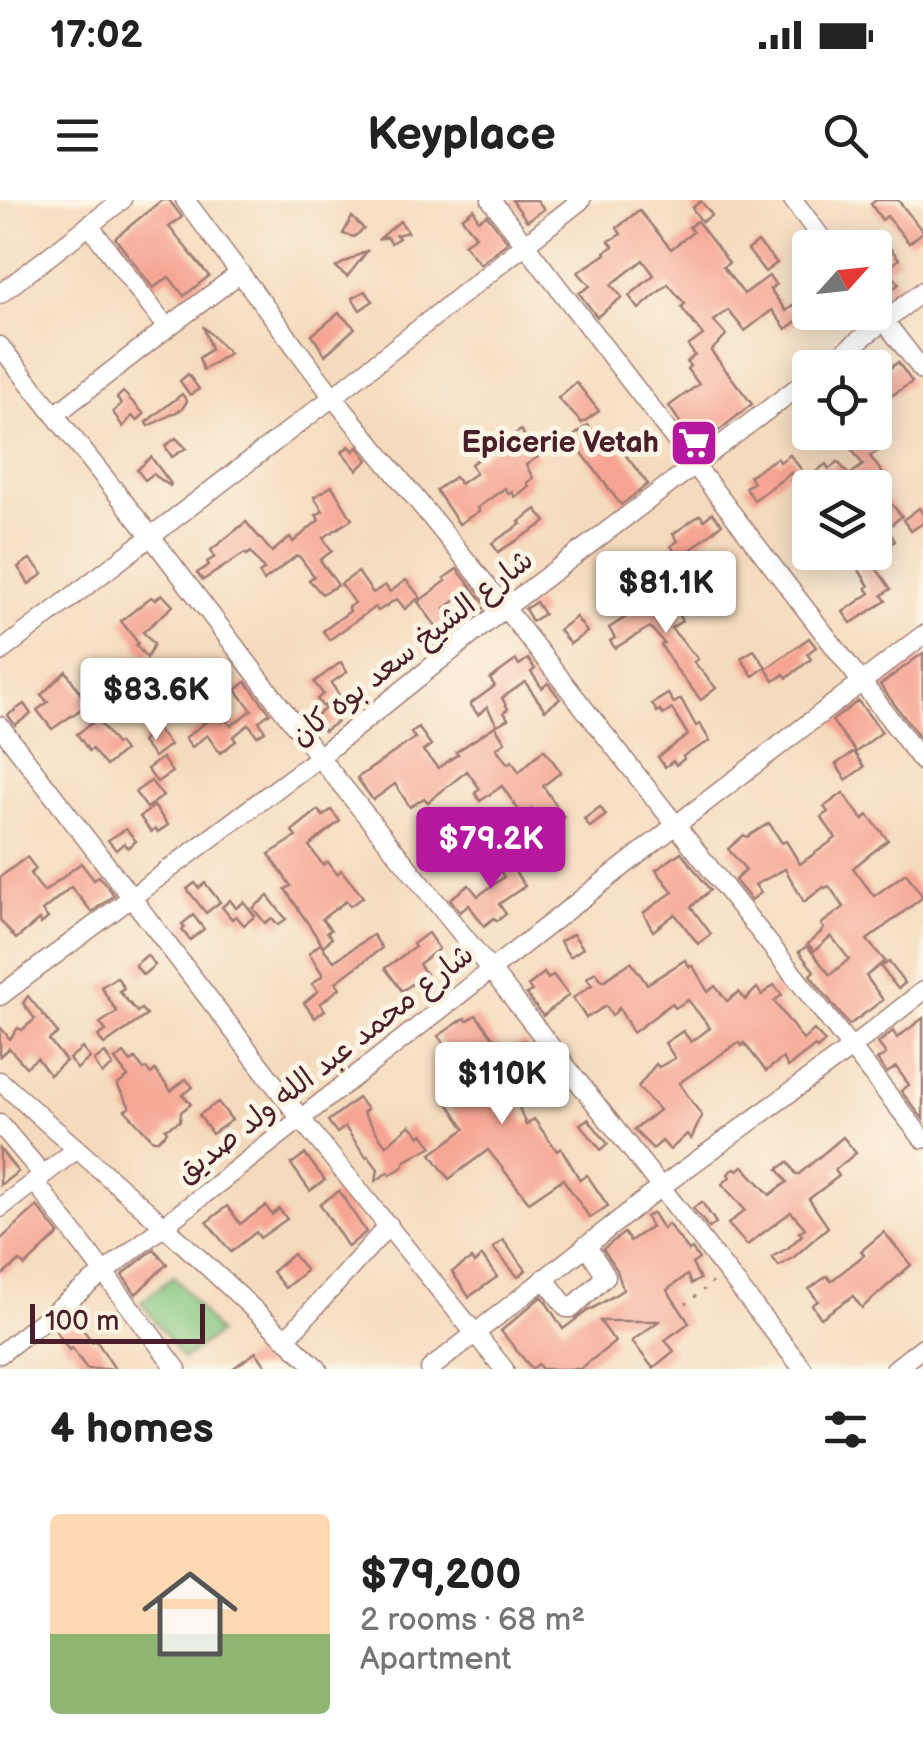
<!DOCTYPE html>
<html lang="en">
<head>
<meta charset="utf-8">
<style>
  :root { --surface:#fff; --page:#f2f2f2; --text:#222; --muted:#767676; --line:#e0e0e0; --accent:#b5179e }
  body { margin:0; font-family:"Balsamiq Sans","Playpen Sans Arabic",sans-serif; background:var(--page); color:var(--text); height:100vh; display:flex; flex-direction:column; font-size:38px; white-space:nowrap }
  * { box-sizing:border-box; margin:0 }
  p { font-size:32px; color:var(--muted) }
  .icon { flex:none; width:55px; height:55px; fill:none; stroke:currentColor; stroke-width:2; stroke-linecap:round; stroke-linejoin:round }
  .map { position:relative; height:1169px; overflow:hidden }
  .details { display:flex; flex-direction:column; background:var(--surface); flex:1 }
  .details>* { flex:none }
  .needle { width:65px; rotate:63deg }
  .tools { position:absolute; left:792px; top:30px; display:grid; gap:20px }
  .tools a { display:grid; place-items:center; width:100px; height:100px; border-radius:10px; background:var(--surface); box-shadow:0 5px 25px #0003; font-size:50px }
  .scale { position:absolute; left:30px; bottom:25px; width:175px; box-sizing:border-box; padding-left:10px; border:5px solid #4a1f2b; border-top:0; font-size:28px; line-height:35px; white-space:nowrap; color:#4a1f2b; -webkit-text-stroke:8px #fcf5e5; paint-order:stroke }
  .price { position:absolute; translate:-50% -85px; padding:0 22px; border-radius:10px; background:#fff; color:#222; font-size:32px; line-height:65px; filter:drop-shadow(0 2px 5px #0008) }
  .price::after { content:''; position:absolute; left:50%; top:60px; width:30px; height:22px; margin-left:-15px; background:inherit; clip-path:polygon(0 0,100% 0,50% 100%) }
  .price.selected { background:var(--accent); color:#fff }
  ul { padding:0; list-style:none }
  li { display:flex; align-items:center; gap:30px; height:250px; padding:0 50px }
  li+li { border-top:2px solid var(--line) }
  li span { display:grid; place-items:center; flex:none; width:280px; height:200px; border-radius:10px; color:#555 }
  li>.icon { margin-inline-start:auto }
  span .icon { width:120px; height:120px; fill:#fffc; stroke-width:1 }
  li b { font-size:42px }
  h2 { display:flex; justify-content:space-between; align-items:center; height:120px; padding:0 50px; font-size:42px }
  .status { display:flex; justify-content:space-between; align-items:center; height:70px; padding:0 50px; background:var(--surface); direction:ltr }
  .status svg { height:28px; fill:currentColor }
  header { display:flex; justify-content:space-between; align-items:center; height:130px; padding:0 50px; background:var(--surface); font-size:45px; font-weight:600 }
  .map>svg:first-child { display:block }
  .green { fill:#84c781; stroke:#677356; stroke-width:2.5 }
  .building { fill:#f6a493 }
  .lines { fill:none; stroke-linecap:round; stroke-linejoin:round }
  .minor-casing { stroke:#a07d74; stroke-width:21 }
  .path { stroke:#a07d74; stroke-width:2.5; stroke-dasharray:2.5 8; stroke-linecap:butt }
  .minor { stroke:#fff; stroke-width:18 }
  .labels { text-anchor:middle; dominant-baseline:central; stroke-width:10; stroke-linejoin:round; paint-order:stroke }
  .poi-label { font-size:30px; font-weight:bold; fill:#4a1f2b; stroke:#fcf5e5; text-anchor:end }
  .street-label { font-size:30px; fill:#4a1f2b; stroke:#fcf5e5 }
</style>
</head>
<body>
<div class="status"><b>17:02</b><svg viewBox="0 0 49 12"><path d="M0 12V9h3v3zM5 12V6h3v6zM10 12V3h3v9zM15 12V0h3v12zM26 1h20v11H26zM47 4h2v5h-2z"/></svg></div>
<header><svg class="icon" aria-label="menu" viewBox="0 0 24 24"><path d="M4 6h16M4 12h16M4 18h16"/></svg>Keyplace<svg class="icon" aria-label="search" viewBox="0 0 24 24"><circle cx="10" cy="10" r="6"/><path d="M15 15l6 6"/></svg></header>
<div class="map">
<svg width="923" height="1169" viewBox="0 0 923 1169">
  <rect width="100%" height="100%" fill="#fcf5e5"/>
  <filter id="ink" filterUnits="userSpaceOnUse"><feTurbulence type="fractalNoise" baseFrequency=".01" numOctaves="2"/><feDisplacementMap in="SourceGraphic" scale="20" xChannelSelector="R" yChannelSelector="G"/><feConvolveMatrix kernelMatrix="1 2 1 2 8 2 1 2 1" color-interpolation-filters="sRGB"/></filter>
  <filter id="wash" filterUnits="userSpaceOnUse"><feTurbulence type="fractalNoise" baseFrequency=".0048" numOctaves="4" result="noise"/><feDisplacementMap in="SourceGraphic" scale="40" xChannelSelector="R" yChannelSelector="G"/><feGaussianBlur stdDeviation="2.25" result="paint"/><feColorMatrix in="noise" values="0 0 0 0 0 0 0 0 0 0 0 0 0 0 0 0 0 1.4 0 .05"/><feComposite in="paint" operator="in"/></filter>
  <g filter="url(#wash)">
    <rect width="100%" height="100%" fill="#f5dbbe"/>
    <!-- green -->
    <polygon class="green" points="174,1076 218,1133 183,1159 141,1102"/>
    <g id="blocks">
      <!-- building -->
      <g class="building">
        <polygon points="162,0 169,0 182,17 169,27 209,76 184,96 169,77 153,88 115,38"/>
        <polygon points="512,0 537,0 544,9 527,21"/>
        <polygon points="876,0 898,0 923,32 909,43 887,16 882,20 871,4"/>
        <polygon points="701,1 712,15 702,22 692,8"/>
        <polygon points="474,9 478,20 487,15 508,42 480,64 464,44 476,36 462,18"/>
        <polygon points="639,10 671,49 693,32 689,27 697,21 729,63 723,67 744,94 769,76 776,85 770,89 786,111 810,93 810,111 786,129 772,110 745,131 728,110 714,121 726,135 711,151 752,204 697,248 669,206 699,184 687,169 690,166 687,162 695,155 688,146 703,135 681,107 685,104 668,84 639,109 629,96 654,75 643,60 611,85 622,97 597,117 579,93 590,86 578,72 606,54 605,52 613,46 609,41 621,34 617,28"/>
        <polygon points="352,17 364,29 354,37 343,34"/>
        <polygon points="400,21 408,32 396,35 399,38 391,43 387,37 378,40"/>
        <polygon points="883,39 899,59 884,72 875,61 875,46"/>
        <polygon points="758,42 777,63 765,72 748,50"/>
        <polygon points="368,50 347,77 336,67"/>
        <polygon points="889,70 899,84 886,94 876,81"/>
        <polygon points="365,91 373,101 360,110 352,98"/>
        <polygon points="339,113 355,128 325,155 312,135"/>
        <polygon points="203,126 229,153 203,170 199,158 211,149"/>
        <polygon points="898,162 912,182 875,207 875,180"/>
        <polygon points="188,174 199,189 190,195 180,181"/>
        <polygon points="576,182 599,211 582,223 558,198"/>
        <polygon points="123,192 144,214 137,221 132,216 123,227 113,212 121,204 117,198"/>
        <polygon points="182,194 187,201 182,209 149,226 146,222"/>
        <polygon points="588,225 603,247 613,239 648,284 621,305 571,238"/>
        <polygon points="521,230 538,257 526,265 533,278 527,283 529,286 515,297 512,292 509,294 505,288 477,308 479,311 459,324 436,290 455,277 460,284 476,273 471,264"/>
        <polygon points="846,232 864,232 878,251 870,256 883,274 864,288 810,288 810,312 798,296 804,292 801,288 796,288 799,285 791,273 754,300 745,287 753,283 749,276 777,258 780,262 790,255 808,278 826,264 829,269 838,262 849,275 863,265 843,237"/>
        <polygon points="176,238 186,248 172,257 165,246"/>
        <polygon points="349,246 354,251 358,247 368,260 357,270 342,252"/>
        <polygon points="151,257 171,284 170,286 153,274 145,280 137,270"/>
        <polygon points="332,286 352,319 323,338 332,351 320,360 338,385 322,394 309,380 314,376 299,356 296,356 264,381 259,373 264,370 251,352 247,355 245,353 203,380 197,373 209,365 207,362 215,357 211,350 246,322 272,352 290,337 293,342 319,320 316,315 323,311 314,297"/>
        <polygon points="888,300 902,316 887,328 895,341 882,349 875,338 875,311"/>
        <polygon points="919,308 923,314 923,323 911,331 903,320"/>
        <polygon points="536,309 546,322 498,352 492,343 521,324 519,322"/>
        <polygon points="712,313 722,324 680,359 671,346 678,341 673,334 700,315 704,320"/>
        <polygon points="862,352 883,352 871,361 891,389 882,395 886,401 851,423 843,412 870,393 866,388 869,386 852,359"/>
        <polygon points="30,359 43,374 29,384 18,367"/>
        <polygon points="635,362 646,379 636,385 626,368"/>
        <polygon points="457,369 487,406 473,416 460,397 445,408 460,428 434,449 424,436 436,426 418,402 446,381 444,378"/>
        <polygon points="358,372 373,393 385,385 390,392 406,380 420,397 405,409 397,399 378,411 375,407 329,440 323,431 350,411 348,407 355,403 341,384"/>
        <polygon points="680,381 691,397 677,407 682,414 679,416 682,421 671,428 698,459 694,462 716,488 701,500 673,465 661,445 664,443 650,427 615,448 610,441 615,438 609,428 640,408 642,412 664,393 663,392"/>
        <polygon points="162,394 173,406 143,432 154,444 147,458 136,445 138,443 121,421 151,397 155,400"/>
        <polygon points="536,402 544,414 532,421 525,409"/>
        <polygon points="576,417 587,432 570,444 559,430"/>
        <polygon points="809,438 816,447 807,454 811,459 787,478 784,474 774,481 766,469"/>
        <polygon points="754,450 766,467 753,476 741,458"/>
        <polygon points="923,453 923,542 880,485"/>
        <polygon points="528,459 535,469 531,472 542,488 548,483 560,499 545,510 525,482 502,498 508,509 504,512 508,519 497,525 487,507 478,515 470,504 495,486 490,479 516,460 519,465"/>
        <polygon points="127,461 143,482 148,479 165,502 145,518 117,477 124,472 120,466"/>
        <polygon points="341,462 347,472 331,483 339,495 323,507 317,499 323,494 314,482"/>
        <polygon points="66,471 82,496 90,491 94,496 102,488 112,499 99,509 93,501 52,529 37,510 48,502 41,495"/>
        <polygon points="246,482 270,513 259,521 265,531 257,536 249,524 233,537 236,541 220,553 207,535 192,547 185,538 216,514 222,522 226,520 231,526 252,510 236,490"/>
        <polygon points="668,494 674,503 681,499 696,526 700,524 710,541 683,556 684,559 676,565 673,561 665,567 658,557 688,535 672,509 663,515 660,510 657,512 652,504"/>
        <polygon points="858,501 882,532 856,552 832,521"/>
        <polygon points="24,504 31,514 15,525 8,515"/>
        <polygon points="326,508 337,522 324,531 313,518"/>
        <polygon points="97,519 116,544 118,543 124,551 106,566 92,549 89,551 77,534"/>
        <polygon points="495,526 505,542 496,548 508,564 512,561 519,572 544,549 561,572 543,586 564,617 546,629 532,609 522,615 502,586 480,601 475,593 480,589 467,571 428,602 424,598 410,607 395,584 373,600 357,578 415,538 411,533 418,527 431,545 423,551 438,568 458,554 456,552"/>
        <polygon points="157,529 170,545 154,557 142,542"/>
        <polygon points="854,552 864,567 846,580 836,564"/>
        <polygon points="162,558 172,572 157,582 147,569"/>
        <polygon points="151,581 163,596 147,608 135,592"/>
        <polygon points="843,593 863,620 868,615 888,640 853,668 874,696 906,673 923,697 867,740 885,761 866,776 883,800 849,825 810,775 814,771 799,752 807,746 830,775 849,759 831,736 814,751 808,744 824,729 821,724 844,707 829,686 825,688 824,687 804,702 785,669 755,685 761,693 751,700 735,680 746,670 728,649 744,635 747,637 769,623 782,643 786,641 800,664 836,638 821,617 828,612 824,607"/>
        <polygon points="154,606 168,625 158,632 155,629 151,632 140,617"/>
        <polygon points="600,607 606,615 590,627 584,619"/>
        <polygon points="318,610 323,616 331,610 340,621 309,646 323,665 328,662 337,674 341,670 363,697 350,706 346,701 322,719 331,730 327,732 332,738 323,746 285,689 291,686 269,654 296,637 292,631"/>
        <polygon points="126,629 136,641 128,648 124,643 116,650 108,640"/>
        <polygon points="495,644 525,686 499,704 506,714 497,721 494,718 484,726 469,705 460,712 450,699 469,685 478,696 504,677 486,650"/>
        <polygon points="681,652 710,690 691,707 711,734 698,744 675,714 653,731 643,713 673,692 656,670"/>
        <polygon points="27,657 36,669 30,674 44,692 81,663 94,680 99,676 114,695 92,712 71,687 42,711 48,718 41,724 39,720 16,739 0,720 0,677"/>
        <polygon points="195,683 199,688 205,683 220,702 206,713 187,689"/>
        <polygon points="268,696 286,719 278,725 272,718 265,723 253,708"/>
        <polygon points="230,700 236,708 244,702 255,716 244,725 236,716 232,719 222,707"/>
        <polygon points="193,715 204,729 190,740 182,730 185,727 182,724"/>
        <polygon points="428,733 439,749 419,764 426,774 402,791 385,768 415,747 413,744"/>
        <polygon points="573,734 583,748 570,757 560,742"/>
        <polygon points="373,735 382,748 336,782 340,788 320,804 325,810 315,818 304,803 318,791 312,784 323,775 309,753 320,744 334,761"/>
        <polygon points="147,755 155,765 143,775 135,765"/>
        <polygon points="685,760 690,767 693,766 708,792 715,786 727,801 739,792 745,800 757,788 762,795 774,785 782,795 774,801 803,840 814,830 825,842 817,849 815,846 788,867 783,858 766,871 744,843 742,846 739,842 679,883 702,916 691,939 687,934 670,950 662,941 653,949 634,930 659,910 638,887 656,864 659,867 675,858 665,843 683,831 691,842 710,828 688,800 675,808 672,803 633,833 619,808 612,816 606,806 586,818 573,798 592,785 587,778 595,772 603,781 631,762 647,784"/>
        <polygon points="889,762 905,783 898,789 881,767"/>
        <polygon points="544,773 548,779 553,775 569,795 543,816 526,794 532,791 528,786"/>
        <polygon points="117,777 124,788 119,791 137,812 141,809 147,815 104,845 98,836 106,831 100,823 117,812 101,787"/>
        <polygon points="28,796 58,833 49,840 66,861 50,875 37,858 26,867 9,848 0,856 0,827 10,839 18,828 22,830 35,819 23,803"/>
        <polygon points="476,815 501,848 468,872 495,905 512,890 526,925 534,919 557,951 561,948 580,980 587,975 608,1006 590,1018 563,979 529,1002 488,950 449,979 431,954 465,929 443,895 458,885 457,883 460,880 447,862 454,857 438,836 465,818 467,821"/>
        <polygon points="923,818 923,919 901,891 909,885 896,867 887,873 877,860 886,854 878,843 893,831 897,838"/>
        <polygon points="524,841 538,863 513,879 500,856"/>
        <polygon points="82,848 90,858 77,869 69,859"/>
        <polygon points="105,853 113,866 102,874 94,861"/>
        <polygon points="124,853 131,862 135,859 144,870 146,868 151,874 155,870 171,891 186,879 193,887 183,895 191,904 181,912 180,921 165,929 167,932 158,940 153,940 125,910 130,907 117,885 128,877 115,860"/>
        <polygon points="358,898 367,909 363,913 386,946 410,925 420,936 423,934 432,946 404,962 404,966 390,975 388,972 376,981 378,969 368,956 366,957 345,927 337,933 328,921"/>
        <polygon points="218,902 232,920 212,934 199,915"/>
        <polygon points="588,919 608,944 601,950 580,924"/>
        <polygon points="843,937 856,953 835,970 839,976 809,999 828,1027 794,1057 779,1066 772,1057 788,1048 802,1035 799,1032 805,1028 791,1012 747,1045 728,1024 745,1010 722,984 730,977 728,974 735,968 738,970 743,966 770,995 787,982 778,969 788,962 796,974 799,974"/>
        <polygon points="0,949 18,972 0,985"/>
        <polygon points="305,954 325,980 310,991 291,964"/>
        <polygon points="339,991 366,1032 348,1047 320,1004"/>
        <polygon points="702,1002 716,1023 709,1028 693,1008"/>
        <polygon points="37,1006 59,1034 25,1066 20,1061 0,1077 0,1040"/>
        <polygon points="227,1006 240,1024 266,1006 272,1015 279,1009 287,1019 260,1038 256,1032 231,1052 207,1022"/>
        <polygon points="653,1013 663,1029 668,1024 689,1051 692,1049 699,1059 692,1064 700,1079 691,1084 687,1075 667,1090 689,1123 665,1140 674,1151 653,1168 632,1141 659,1121 600,1121 615,1142 580,1169 542,1169 538,1164 532,1169 501,1131 542,1096 563,1129 590,1109 590,1110 623,1090 617,1070 603,1049 624,1033 630,1041 651,1027 646,1017"/>
        <polygon points="884,1032 911,1065 862,1108 853,1096 821,1118 812,1105 818,1101 809,1089 827,1076 831,1081 864,1055 861,1051"/>
        <polygon points="503,1040 526,1070 518,1077 493,1048"/>
        <polygon points="154,1049 167,1064 136,1094 122,1075"/>
        <polygon points="293,1054 306,1071 285,1088 272,1072"/>
        <polygon points="482,1056 497,1077 469,1097 452,1072 471,1059 474,1063"/>
        <polygon points="75,1118 92,1142 96,1140 115,1169 87,1169 72,1148 69,1150 56,1131"/>
        <polygon points="256,1152 268,1169 232,1169"/>
      </g>
    </g>
  </g>
  <g filter="url(#ink)">
    <use href="#blocks" fill-opacity="0" stroke="#a07d74" stroke-width="2.5"/>
    <g class="lines">
      <!-- minor casing -->
      <g class="minor-casing">
        <g id="minor">
          <polyline points="185,0 333,197 505,408 923,939"/>
          <polyline points="491,0 923,562"/>
          <polyline points="793,0 829,48"/>
          <polyline points="89,25 167,128 240,73"/>
          <polyline points="0,94 122,0"/>
          <polyline points="875,109 923,171"/>
          <polyline points="0,146 150,335 319,557 491,770 803,1169"/>
          <polyline points="823,168 923,91"/>
          <polyline points="55,215 167,128"/>
          <polyline points="0,452 333,197 581,0"/>
          <polyline points="0,526 301,919 504,1169"/>
          <polyline points="0,796 319,557 505,408 810,178"/>
          <polyline points="0,881 163,1025 318,1169"/>
          <polyline points="0,924 43,975"/>
          <polyline points="35,982 177,1169"/>
          <polyline points="0,1008 77,949"/>
          <polyline points="544,1078 567,1108 572,1108 606,1076 586,1045"/>
          <polyline points="286,1139 389,1025"/>
          <polyline points="0,1154 676,625 923,435"/>
          <polyline points="430,1169 661,987 851,848 923,791"/>
          <polyline points="895,1169 923,1147"/>
        </g>
      </g>
      <!-- path -->
      <polyline class="path" points="686,1104 714,1081"/>
      <!-- minor -->
      <use href="#minor" class="minor"/>
    </g>
  </g>
  <!-- icons -->
  <defs>
    <g id="supermarket-square" transform="scale(2.5)"><rect x="-9" y="-9" width="18" height="18" rx="4" fill="#b5179e" stroke="#fcf5e5"/><path d="M-6-5.5h2.5l.6 2H6L4.5 2H-2.5L-4.4-4H-6ZM-1.5 3.2a1.3 1.3 0 1 0 .1 0ZM3 3.2a1.3 1.3 0 1 0 .1 0Z" fill="#fff"/></g>
  </defs>
  <g fill-rule="evenodd">
    <use href="#supermarket-square" x="694" y="243"/>
  </g>
  <g class="labels">
    <!-- poi labels -->
    <g class="poi-label">
      <text x="659" y="243">Epicerie Vetah</text>
    </g>
    <!-- street labels -->
    <g class="street-label">
      <text transform="translate(412 448) rotate(-38)">شارع الشيخ سعد بوه كان</text>
      <text transform="translate(325 864) rotate(-38)">شارع محمد عبد الله ولد صديق</text>
    </g>
  </g>
</svg>
<div class="tools">
<a><svg class="needle" viewBox="-14 -14 28 28"><path d="M0-13l5 13h-10z" fill="#e53935"/><path d="M0 13l5-13h-10z" fill="#767676"/></svg></a>
<a><svg class="icon" aria-label="locate" viewBox="0 0 24 24"><circle cx="12" cy="12" r="6"/><path d="M12 2v4M12 18v4M2 12h4M18 12h4"/></svg></a>
<a><svg class="icon" aria-label="layers" viewBox="0 0 24 24"><path d="M12 4l9 5-9 5-9-5zM3 14l9 5 9-5"/></svg></a>
</div>
<div class="scale">100 m</div>
<b class="price" style="left:666px;top:436px">$81.1K</b>
<b class="price" style="left:156px;top:543px">$83.6K</b>
<b class="price selected" style="left:491px;top:692px">$79.2K</b>
<b class="price" style="left:502px;top:927px">$110K</b>
</div>
<section class="details">
<h2>4 homes<svg class="icon" aria-label="filters" viewBox="0 0 24 24"><path d="M4 7h16M4 17h16"/><circle cx="9" cy="7" r="2"/><circle cx="15" cy="17" r="2"/></svg></h2>
<ul>
<li><span style="background:linear-gradient(#ffd9b3 60%,#8fb573 0)"><svg class="icon" aria-label="home" viewBox="0 0 24 24"><path d="M3 11l9-7 9 7M6 9v11h12V9"/></svg></span><div><b>$79,200</b><p>2 rooms · 68 m²</p><p>Apartment</p></div></li>
</ul>
</section>
</body>
</html>
